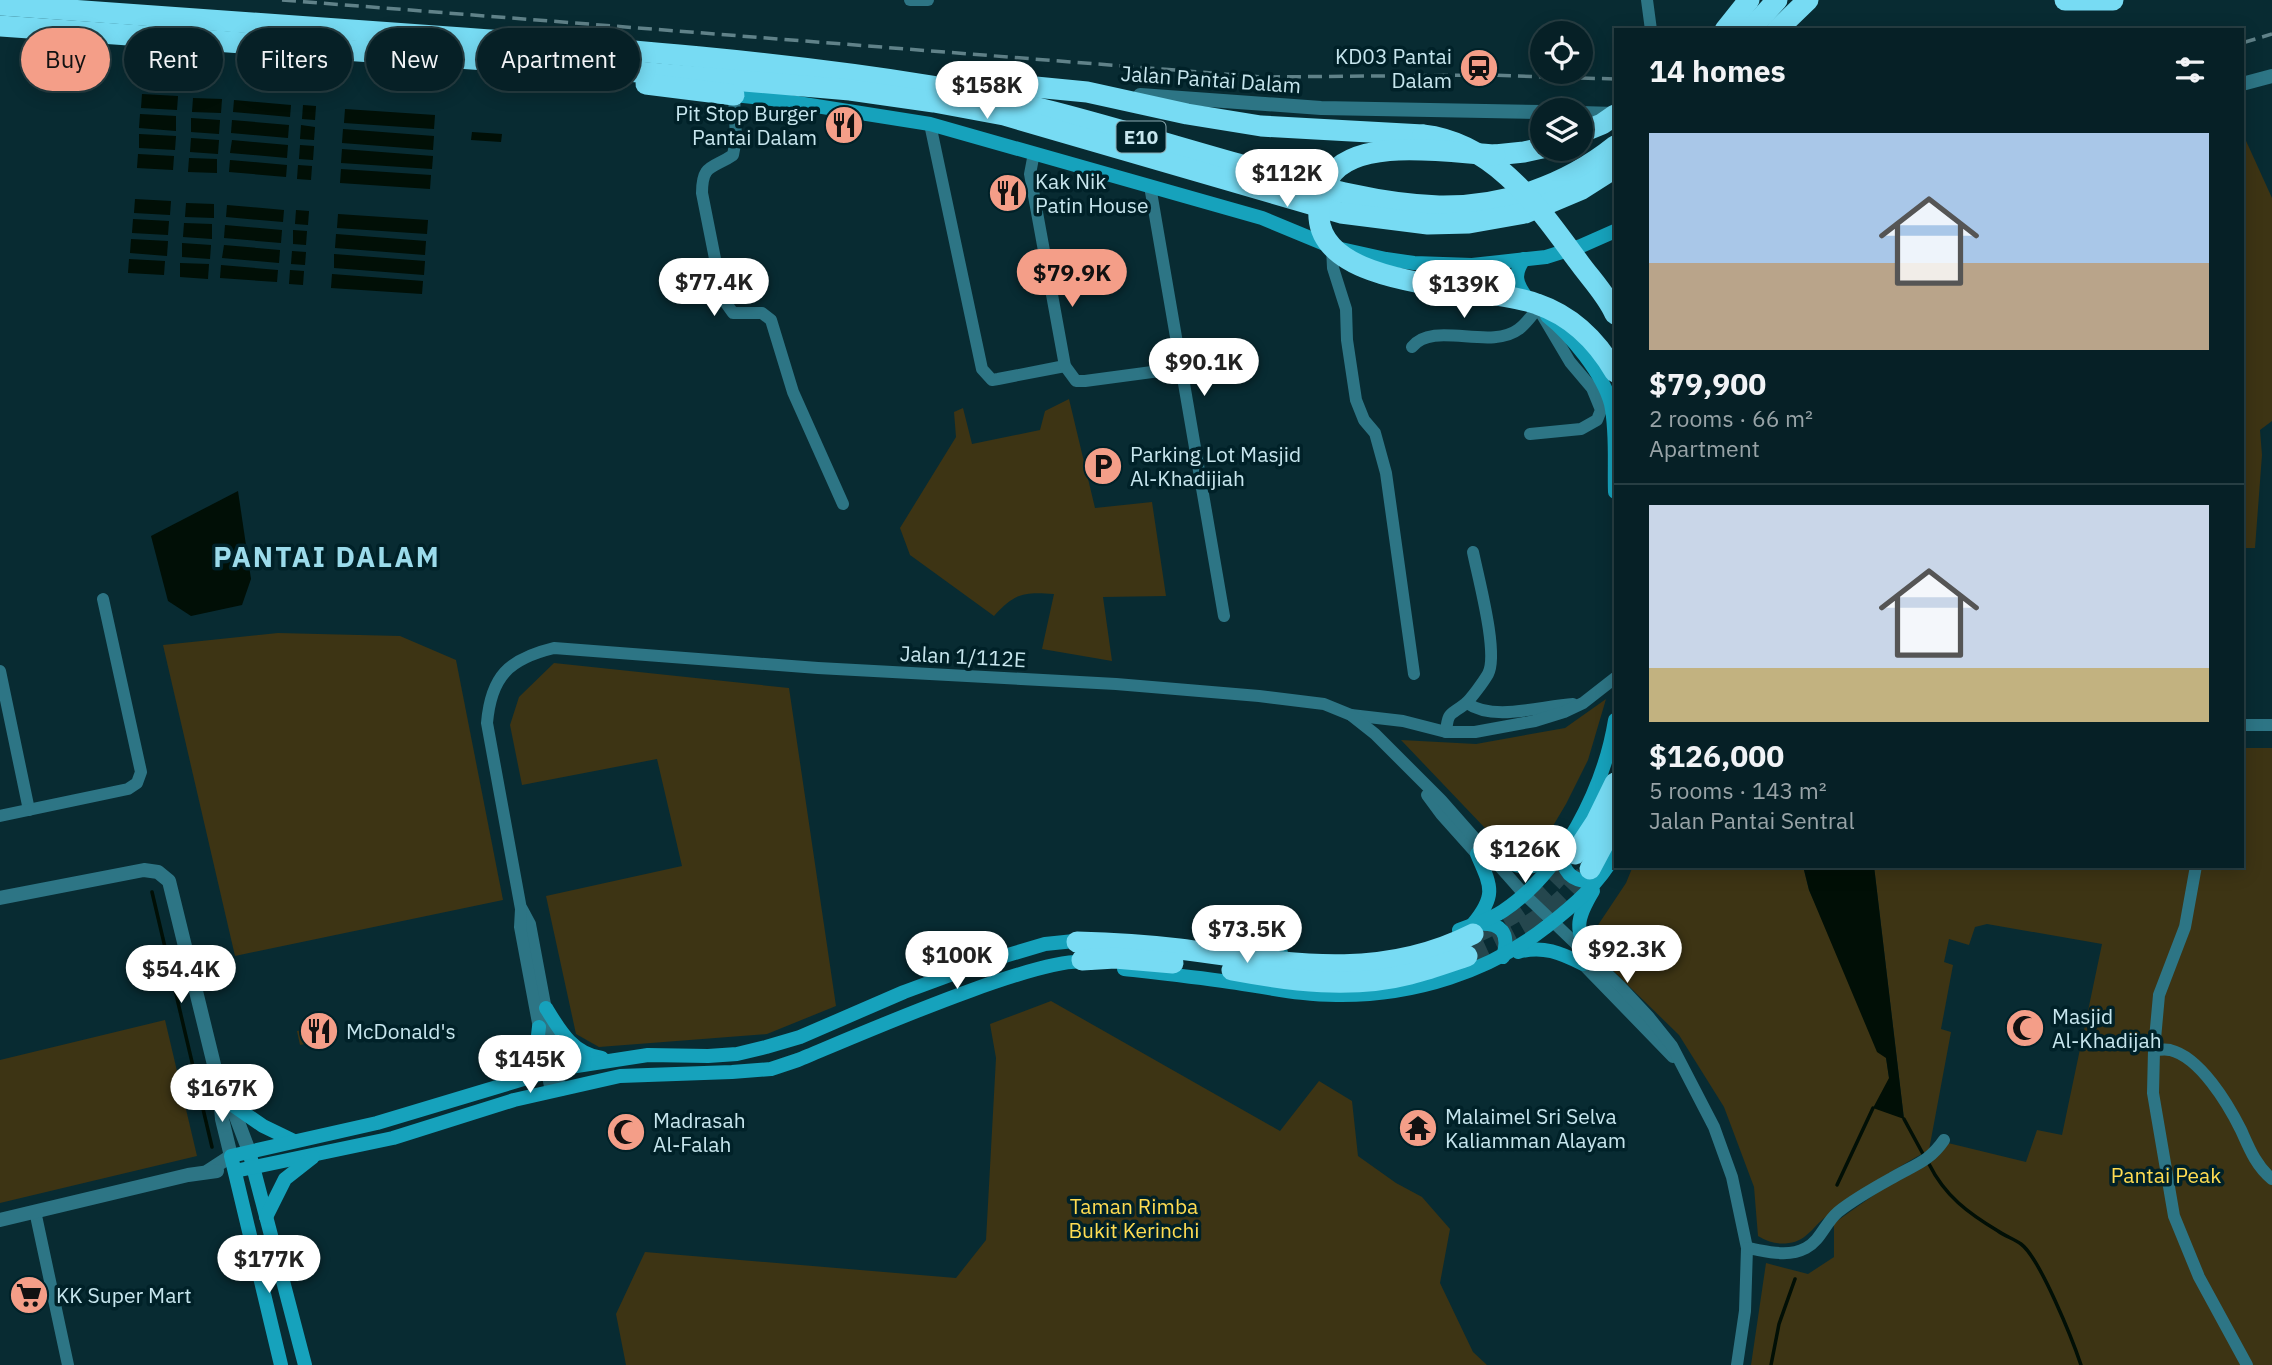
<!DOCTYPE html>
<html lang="en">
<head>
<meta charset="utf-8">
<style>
  :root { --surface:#062026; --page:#0f282e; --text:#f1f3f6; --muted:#98a3a7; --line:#273e43; --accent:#f49e88 }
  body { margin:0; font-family:"IBM Plex Sans",sans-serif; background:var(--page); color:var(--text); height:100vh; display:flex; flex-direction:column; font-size:26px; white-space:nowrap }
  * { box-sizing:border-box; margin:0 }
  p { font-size:23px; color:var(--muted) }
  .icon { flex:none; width:38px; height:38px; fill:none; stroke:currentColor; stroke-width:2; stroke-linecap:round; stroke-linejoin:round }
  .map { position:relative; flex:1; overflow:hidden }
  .sheet { position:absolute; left:1614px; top:28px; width:630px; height:840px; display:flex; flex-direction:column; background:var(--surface); border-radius:0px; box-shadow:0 4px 18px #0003,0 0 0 2px var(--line) }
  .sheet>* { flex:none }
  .banner { position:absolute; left:21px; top:28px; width:665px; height:63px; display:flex; gap:14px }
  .buttons { position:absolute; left:1530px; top:21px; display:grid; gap:14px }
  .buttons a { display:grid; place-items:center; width:63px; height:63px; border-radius:50%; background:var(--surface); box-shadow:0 4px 18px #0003,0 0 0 2px var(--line); font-size:35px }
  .price { position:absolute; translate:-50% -60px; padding:0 16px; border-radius:24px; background:#fff; color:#222; font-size:23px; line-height:46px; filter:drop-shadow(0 2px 4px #0008) }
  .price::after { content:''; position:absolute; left:50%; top:42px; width:21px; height:16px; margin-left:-10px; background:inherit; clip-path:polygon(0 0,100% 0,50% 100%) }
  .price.active { background:var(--accent); color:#111 }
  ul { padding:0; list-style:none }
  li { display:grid; align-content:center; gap:14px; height:371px; padding:0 35px }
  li+li { border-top:2px solid var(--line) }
  li span { display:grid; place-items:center; height:217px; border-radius:0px; color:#555 }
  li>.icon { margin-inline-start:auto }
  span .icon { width:126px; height:126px; fill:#fffc; stroke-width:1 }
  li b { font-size:30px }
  h2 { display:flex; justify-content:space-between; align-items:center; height:84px; padding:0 35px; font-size:30px }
  .tag { padding:0 24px; border-radius:32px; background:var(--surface); box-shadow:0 4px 18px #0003,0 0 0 2px var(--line); font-size:24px; line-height:63px }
  .tag.active { background:var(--accent); color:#111 }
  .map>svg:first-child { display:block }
  .green { fill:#3d3414 }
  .water { fill:#010f06 }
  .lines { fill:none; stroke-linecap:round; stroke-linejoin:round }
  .stream { stroke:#010f06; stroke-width:3.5 }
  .motorway-tunnel { stroke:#25474e; stroke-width:21; stroke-dasharray:21 10; stroke-linecap:butt }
  .minor { stroke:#2d7585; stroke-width:12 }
  .tertiary { stroke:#2d7585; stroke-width:14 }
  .secondary { stroke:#16a2bc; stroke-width:14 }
  .motorway { stroke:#77dbf3; stroke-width:21 }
  .rail { stroke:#608289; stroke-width:3.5; stroke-dasharray:14 7; stroke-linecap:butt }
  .motorway-bridge { stroke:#77dbf3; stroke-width:21 }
  .labels { text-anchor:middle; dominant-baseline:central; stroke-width:7; stroke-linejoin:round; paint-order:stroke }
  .shield { fill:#002128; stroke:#8babb3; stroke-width:2 }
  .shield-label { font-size:19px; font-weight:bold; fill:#c7e6ee }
  .poi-label { font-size:21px; fill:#c7e6ee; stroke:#002128; text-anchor:start }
  .street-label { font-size:21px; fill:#c7e6ee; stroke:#002128 }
  .park-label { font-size:21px; fill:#fedc52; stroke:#002128 }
  .district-label { font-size:28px; font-weight:bold; letter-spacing:2px; fill:#9bdbeb; stroke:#002128 }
</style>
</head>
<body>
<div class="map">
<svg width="2272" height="1365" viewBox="0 0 2272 1365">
  <rect width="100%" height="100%" fill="#082b32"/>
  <!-- green -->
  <g class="green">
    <polygon points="2242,132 2272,198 2272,421 2260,430 2262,455 2255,548 2242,548"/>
    <path d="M 1069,399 L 1095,508 L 1152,502 L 1166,596 L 1103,597 L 1112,661 L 1042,649 L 1054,594 C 1023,592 1015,593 994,616 L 910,555 L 900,528 L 956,437 L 954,412 L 963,408 L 972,444 L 1040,430 L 1045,411 Z"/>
    <polygon points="278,633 400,636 456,660 503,900 235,956 163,645"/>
    <polygon points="554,663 789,688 836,1006 767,1034 599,1047 576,1034 546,896 682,866 657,759 522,785 510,725 519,697"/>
    <polygon points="1606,699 1588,760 1566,804 1538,851 1505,849 1401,740 1476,744 1565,728"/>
    <path d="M 2242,748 L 2272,748 L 2272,1365 L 1751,1365 L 1766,1263 L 1808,1274 L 1834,1257 L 1834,1223 L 1948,1143 L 2026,1162 L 2037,1130 L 2062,1135 L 2102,944 L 1987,924 L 1975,927 L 1969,945 L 1949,939 L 1944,962 L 1953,965 L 1941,1029 L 1951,1032 L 1929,1150 C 1894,1169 1860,1191 1828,1215 C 1814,1225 1807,1241 1789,1243 C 1777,1245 1768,1242 1758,1236 L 1754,1187 L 1724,1107 L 1679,1035 L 1598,956 L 1596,928 L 1626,883 L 1633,866 L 1803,866 L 1809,890 L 1886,1057 L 1889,1078 L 1904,1119 L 1874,866 L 2242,866 Z"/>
    <polygon points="1051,1001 1280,1131 1319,1081 1352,1101 1358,1156 1396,1183 1422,1197 1450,1229 1440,1283 1473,1352 1487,1365 626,1365 616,1314 645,1252 956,1278 986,1240 996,1058 990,1024"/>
    <polygon points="165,1020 197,1156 0,1203 0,1060"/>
    <polygon points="326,1025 329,1039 300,1045 297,1031"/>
  </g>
  <!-- water -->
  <g class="water">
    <polygon points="142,94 178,96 177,110 141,108"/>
    <polygon points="193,98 222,99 221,113 192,112"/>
    <polygon points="234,100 291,105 290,117 233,112"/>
    <polygon points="303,105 316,106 315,120 302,119"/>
    <polygon points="345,109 435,115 434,129 344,123"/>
    <polygon points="140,114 176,116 176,131 139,128"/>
    <polygon points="191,118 220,120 219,134 191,132"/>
    <polygon points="232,120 289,125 288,138 231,133"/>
    <polygon points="301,125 315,127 314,140 300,139"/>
    <polygon points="343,129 434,136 433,150 342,143"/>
    <polygon points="472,132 502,134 501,142 471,140"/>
    <polygon points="139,134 176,136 175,150 139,148"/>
    <polygon points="191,138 219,140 218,154 190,152"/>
    <polygon points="232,140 288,145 287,158 230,153"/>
    <polygon points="300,145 314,146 313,160 299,159"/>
    <polygon points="342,149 433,156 432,169 341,163"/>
    <polygon points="138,154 174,156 173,170 137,168"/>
    <polygon points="189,158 217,159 217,173 188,172"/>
    <polygon points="230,160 287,165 286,177 229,172"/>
    <polygon points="298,165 312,166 311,180 297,179"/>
    <polygon points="341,169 431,175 430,189 340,183"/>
    <polygon points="135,199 171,201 170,215 134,213"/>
    <polygon points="186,203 214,204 214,218 185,217"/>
    <polygon points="227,205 284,210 283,222 226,217"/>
    <polygon points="296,210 309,211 308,225 295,224"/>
    <polygon points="338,214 428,220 427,234 337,228"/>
    <polygon points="133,219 169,221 168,235 132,233"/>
    <polygon points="184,223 212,224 212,239 183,237"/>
    <polygon points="225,225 282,230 281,243 224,238"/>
    <polygon points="293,230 307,231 306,245 293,244"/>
    <polygon points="336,234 426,241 425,255 335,248"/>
    <polygon points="131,239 168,241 167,256 130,253"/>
    <polygon points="182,243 211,245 210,259 182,257"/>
    <polygon points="224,245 280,250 279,263 222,258"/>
    <polygon points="292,251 306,252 305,265 291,264"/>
    <polygon points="334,254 425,261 424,275 334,268"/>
    <polygon points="129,259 165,261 164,275 128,273"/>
    <polygon points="180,263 209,264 208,279 180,277"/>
    <polygon points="221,265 278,270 277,282 220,278"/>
    <polygon points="290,270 304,271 303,285 289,284"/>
    <polygon points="332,274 423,281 422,294 331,288"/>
    <polygon points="238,491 251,579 242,605 191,616 168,601 151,536"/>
    <polygon points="1803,866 1874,866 1904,1119 1873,1108 1889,1078 1886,1058 1877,1052 1809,890"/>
  </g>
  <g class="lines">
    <!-- stream -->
    <g class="stream">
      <polyline points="152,892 212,1147"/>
      <polyline points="1904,1119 1923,1154"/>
      <path d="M 1929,1164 C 1945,1196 1968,1213 1998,1231 C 2005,1236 2014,1239 2021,1244 C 2040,1258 2073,1341 2081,1365"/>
      <polyline points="1837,1185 1873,1108"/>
      <polyline points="1771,1365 1779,1324 1795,1279"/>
    </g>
    <!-- motorway-tunnel -->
    <g class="motorway-tunnel">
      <path d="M 1475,933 C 1520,912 1545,895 1575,854"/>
      <path d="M 1467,956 C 1522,931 1553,918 1590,869"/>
    </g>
    <!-- minor -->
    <g class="minor">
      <polyline points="910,0 928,0"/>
      <polyline points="1647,0 1651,30"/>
      <path d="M 734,95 L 736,139 L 733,155 C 713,169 702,163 702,193 L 723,299 L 733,313 L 762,313 L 771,320 L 793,392 L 843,504"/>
      <polyline points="930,124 982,369 992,380 998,379 1065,366"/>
      <polyline points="1034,153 1030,174 1065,366 1076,381 1085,381 1182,368"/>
      <polyline points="1150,186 1224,616"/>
      <polyline points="1332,247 1333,268 1346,309 1347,340 1356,400 1364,420 1375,433 1386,473 1414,674"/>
      <path d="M 1412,347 C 1433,320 1490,351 1519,329 C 1526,324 1532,315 1538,308 L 1570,362 L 1592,388 L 1601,410 L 1597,420 L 1581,429 L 1530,434"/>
      <polyline points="0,671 29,810"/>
      <path d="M 1467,703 C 1493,722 1541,706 1573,704"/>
      <polyline points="1351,715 1403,721 1446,732 1475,732 1535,721 1564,712 1583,703 1615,678"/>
      <polyline points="2242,725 2272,725"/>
      <path d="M 1446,732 C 1448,711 1450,716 1465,704 C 1471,699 1484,681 1488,674 C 1499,654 1478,577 1473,552"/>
      <polyline points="1427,795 1441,814 1483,861"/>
      <polyline points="0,816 128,789 137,783 141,772 103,599"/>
      <polyline points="2196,866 2185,927 2159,995 2154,1050 2153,1093 2174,1216 2199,1277 2247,1365"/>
      <polyline points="522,909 530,924 561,1090"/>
      <polyline points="1576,957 1673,1057"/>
      <path d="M 2154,1050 C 2159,1050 2165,1049 2170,1050 C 2200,1057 2228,1104 2241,1130 C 2249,1148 2256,1166 2272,1179"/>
      <path d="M 551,1092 L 520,927 L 521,909 L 487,723 C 491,677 508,659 554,648 L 818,668 L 1116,684 L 1259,696 L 1324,704 L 1351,715 L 1375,734 L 1441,800 L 1524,894 L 1620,986 L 1648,1016 L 1672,1046 L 1714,1127 L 1732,1177 L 1747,1248 L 1745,1311 L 1737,1365"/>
      <polyline points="35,1211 68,1365"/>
      <path d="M 1747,1248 C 1767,1251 1787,1258 1806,1248 C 1821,1240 1825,1223 1838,1212 C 1854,1199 1874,1188 1892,1178 C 1914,1165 1929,1162 1944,1140"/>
    </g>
    <!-- tertiary -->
    <g class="tertiary">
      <polyline points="2242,84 2272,76"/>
      <polyline points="1140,95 1321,108 1542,112"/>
      <polyline points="1580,113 1615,114"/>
      <polyline points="0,898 144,870 158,872 169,881 219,1085 222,1119 231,1156 208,1171"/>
      <polyline points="230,1101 249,1151"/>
      <polyline points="0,1220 188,1175 217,1171"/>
    </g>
    <!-- secondary -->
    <g class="secondary">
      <polyline points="734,95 772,99 930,124 1262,218 1332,247 1386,259 1414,263 1472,265 1546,257 1581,246 1615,231"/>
      <path d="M 1524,259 C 1513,274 1516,284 1527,298"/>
      <polyline points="1472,265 1519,296"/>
      <path d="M 1547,316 C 1571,335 1603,374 1611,404 C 1617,432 1614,464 1615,492"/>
      <path d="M 1483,847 C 1509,863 1526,878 1554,855"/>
      <path d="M 1563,847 C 1561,865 1566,878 1584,881 L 1600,874"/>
      <path d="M 1473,924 C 1497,895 1491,886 1477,854"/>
      <path d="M 1477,924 C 1502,922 1510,933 1503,957"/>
      <path d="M 1459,930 C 1473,924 1490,920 1503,911 C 1562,872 1604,788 1615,720"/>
      <polyline points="1212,943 1281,953"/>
      <path d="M 1518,952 C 1543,945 1561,953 1583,964"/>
      <path d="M 1591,959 C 1575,929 1575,921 1593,891"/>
      <path d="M 1124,969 C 1159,973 1195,977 1230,982 C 1267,987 1304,996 1342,995 C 1414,995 1489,972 1546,927 C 1572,907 1600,883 1615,854"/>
      <path d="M 546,1008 C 560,1031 573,1054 602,1058"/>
      <path d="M 513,1079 C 532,1067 537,1049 539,1027"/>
      <polyline points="234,1106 263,1126 294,1141"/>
      <polyline points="251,1159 305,1365"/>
      <path d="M 235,1171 L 393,1138 L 514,1100 L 620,1076 L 732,1072 L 771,1069 L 798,1060 C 847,1040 1050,950 1090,963"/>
      <polyline points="266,1217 285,1179 313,1157"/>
      <polyline points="281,1365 231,1156 377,1123 557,1069 648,1055 708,1056 737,1054 766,1047 800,1037 904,992 988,961 1045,944 1084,940"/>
    </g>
    <!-- motorway -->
    <g class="motorway">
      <polyline points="2065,0 2113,0"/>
      <path d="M 0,5 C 154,16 308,28 463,38 C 619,49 777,61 932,86 C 1038,103 1141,137 1245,166 C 1309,184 1372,204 1439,206 C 1503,207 1565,186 1615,146"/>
      <polyline points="0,26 544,64 850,90 934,102 1004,115 1341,213 1428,224 1469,223 1525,213 1582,189 1615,168"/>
      <polyline points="1725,30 1749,0"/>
      <polyline points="1750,30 1777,0"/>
      <polyline points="1777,30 1808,0"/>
      <polyline points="973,81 1087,92 1187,114 1261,126 1423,135"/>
      <polyline points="646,84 734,95"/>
      <polyline points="1580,133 1602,124 1615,115"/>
      <polyline points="1495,155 1524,152 1542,148"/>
      <polyline points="1575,854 1596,822 1615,783"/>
      <polyline points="1590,869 1615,822"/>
      <path d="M 1077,942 C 1111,943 1145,945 1179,949 C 1281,962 1376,983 1473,934"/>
      <polyline points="1082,960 1115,958 1173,963"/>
      <path d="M 1232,970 C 1291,981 1352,989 1410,974 C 1430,969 1449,962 1467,956"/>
    </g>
    <!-- rail -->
    <g class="rail">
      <polyline points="282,0 1263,77 1485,75 1615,79"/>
      <polyline points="2242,43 2272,34"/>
    </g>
    <!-- motorway-bridge -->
    <g class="motorway-bridge">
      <path d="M 1423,135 C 1495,143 1538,207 1578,261 C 1590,278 1607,295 1615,314"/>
      <path d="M 1495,155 C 1452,153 1355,135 1329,178 C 1322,191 1318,204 1319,218 C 1325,291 1483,284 1537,304 C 1572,316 1597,341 1615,372"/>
    </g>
  </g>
  <!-- icons -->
  <defs>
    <g id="station-disc" transform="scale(2.0125)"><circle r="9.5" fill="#f49e88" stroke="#002128"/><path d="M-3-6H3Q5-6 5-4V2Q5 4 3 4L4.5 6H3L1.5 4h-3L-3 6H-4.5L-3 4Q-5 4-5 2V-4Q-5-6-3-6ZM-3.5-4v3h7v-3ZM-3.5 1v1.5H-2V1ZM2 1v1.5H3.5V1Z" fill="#111"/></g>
    <g id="restaurant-disc" transform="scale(2.0125)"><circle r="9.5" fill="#f49e88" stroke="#002128"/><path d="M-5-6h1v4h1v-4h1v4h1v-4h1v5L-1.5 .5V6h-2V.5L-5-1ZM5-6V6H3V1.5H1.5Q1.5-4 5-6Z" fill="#111"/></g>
    <g id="parking-disc" transform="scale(2.0125)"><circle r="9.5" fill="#f49e88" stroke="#002128"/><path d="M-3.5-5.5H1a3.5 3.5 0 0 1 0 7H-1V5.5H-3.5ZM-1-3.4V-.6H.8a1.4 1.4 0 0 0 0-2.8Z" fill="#111"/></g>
    <g id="mosque-disc" transform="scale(2.0125)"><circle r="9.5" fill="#f49e88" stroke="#002128"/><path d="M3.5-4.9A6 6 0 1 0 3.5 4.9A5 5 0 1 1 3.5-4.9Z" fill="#111"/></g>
    <g id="temple-disc" transform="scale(2.0125)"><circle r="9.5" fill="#f49e88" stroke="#002128"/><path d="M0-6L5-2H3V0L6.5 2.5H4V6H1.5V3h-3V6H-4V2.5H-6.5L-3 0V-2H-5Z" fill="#111"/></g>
    <g id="supermarket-disc" transform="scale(2.0125)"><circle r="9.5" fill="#f49e88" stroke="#002128"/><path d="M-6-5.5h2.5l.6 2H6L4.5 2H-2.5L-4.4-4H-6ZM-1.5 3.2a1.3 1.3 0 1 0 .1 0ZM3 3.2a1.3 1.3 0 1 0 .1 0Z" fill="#111"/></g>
  </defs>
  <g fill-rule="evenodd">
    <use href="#station-disc" x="1479" y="68"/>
    <use href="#restaurant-disc" x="844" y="125"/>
    <use href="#restaurant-disc" x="1008" y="193"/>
    <use href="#parking-disc" x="1103" y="466"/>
    <use href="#mosque-disc" x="2025" y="1028"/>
    <use href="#restaurant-disc" x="319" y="1031"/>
    <use href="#temple-disc" x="1418" y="1128"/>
    <use href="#mosque-disc" x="626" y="1132"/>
    <use href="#supermarket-disc" x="29" y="1295"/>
  </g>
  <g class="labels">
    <!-- shield labels -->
    <rect class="shield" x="1116.5" y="121.5" width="49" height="31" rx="5"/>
    <g class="shield-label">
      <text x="1141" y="137">E10</text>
    </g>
    <!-- poi labels -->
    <g class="poi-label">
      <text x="1452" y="56" text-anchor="end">KD03 Pantai<tspan x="1452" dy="24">Dalam</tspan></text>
      <text x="817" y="113" text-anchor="end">Pit Stop Burger<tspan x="817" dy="24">Pantai Dalam</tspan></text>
      <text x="1035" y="181">Kak Nik<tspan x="1035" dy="24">Patin House</tspan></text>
      <text x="1130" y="454">Parking Lot Masjid<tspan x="1130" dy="24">Al-Khadijiah</tspan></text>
      <text x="2052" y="1016">Masjid<tspan x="2052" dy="24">Al-Khadijah</tspan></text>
      <text x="346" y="1031">McDonald's</text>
      <text x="1445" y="1116">Malaimel Sri Selva<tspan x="1445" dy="24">Kaliamman Alayam</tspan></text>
      <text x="653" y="1120">Madrasah<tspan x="653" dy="24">Al-Falah</tspan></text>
      <text x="56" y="1295">KK Super Mart</text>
    </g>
    <!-- street labels -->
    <g class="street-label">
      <text transform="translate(1211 79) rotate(4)">Jalan Pantai Dalam</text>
      <text transform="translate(963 656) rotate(3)">Jalan 1/112E</text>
    </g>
    <!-- park labels -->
    <g class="park-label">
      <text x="2166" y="1175">Pantai Peak</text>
      <text x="1134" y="1206">Taman Rimba<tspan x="1134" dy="24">Bukit Kerinchi</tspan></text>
    </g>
    <!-- district labels -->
    <g class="district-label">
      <text x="327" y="556">PANTAI DALAM</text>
    </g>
  </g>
</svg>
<div class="buttons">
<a><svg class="icon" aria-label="locate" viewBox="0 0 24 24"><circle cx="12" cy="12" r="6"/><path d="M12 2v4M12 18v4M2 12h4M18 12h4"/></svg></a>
<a><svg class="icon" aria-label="layers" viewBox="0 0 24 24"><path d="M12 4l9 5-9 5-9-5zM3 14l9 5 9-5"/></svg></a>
</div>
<b class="price" style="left:987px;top:121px">$158K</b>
<b class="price" style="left:1287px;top:209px">$112K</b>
<b class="price active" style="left:1072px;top:309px">$79.9K</b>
<b class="price" style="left:714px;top:318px">$77.4K</b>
<b class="price" style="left:1464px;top:320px">$139K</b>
<b class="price" style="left:1204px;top:398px">$90.1K</b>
<b class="price" style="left:1525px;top:885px">$126K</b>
<b class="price" style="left:1247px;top:965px">$73.5K</b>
<b class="price" style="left:1627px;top:985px">$92.3K</b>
<b class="price" style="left:957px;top:991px">$100K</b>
<b class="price" style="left:181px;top:1005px">$54.4K</b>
<b class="price" style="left:530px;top:1095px">$145K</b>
<b class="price" style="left:222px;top:1124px">$167K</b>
<b class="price" style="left:269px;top:1295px">$177K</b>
<div class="banner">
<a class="tag active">Buy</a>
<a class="tag">Rent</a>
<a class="tag">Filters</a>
<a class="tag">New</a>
<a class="tag">Apartment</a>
</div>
<section class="sheet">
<h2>14 homes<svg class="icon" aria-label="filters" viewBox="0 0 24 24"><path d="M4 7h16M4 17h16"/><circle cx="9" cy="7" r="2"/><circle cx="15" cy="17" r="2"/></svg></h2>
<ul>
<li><span style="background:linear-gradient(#a9c7e8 60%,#b9a48a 0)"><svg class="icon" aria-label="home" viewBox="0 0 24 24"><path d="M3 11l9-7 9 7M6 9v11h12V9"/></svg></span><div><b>$79,900</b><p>2 rooms · 66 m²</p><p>Apartment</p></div></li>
<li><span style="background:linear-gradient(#c9d6e8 75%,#c2b280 0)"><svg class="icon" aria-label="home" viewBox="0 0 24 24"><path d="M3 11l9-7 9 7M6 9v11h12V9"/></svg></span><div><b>$126,000</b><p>5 rooms · 143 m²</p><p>Jalan Pantai Sentral</p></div></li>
</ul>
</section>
</div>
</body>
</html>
